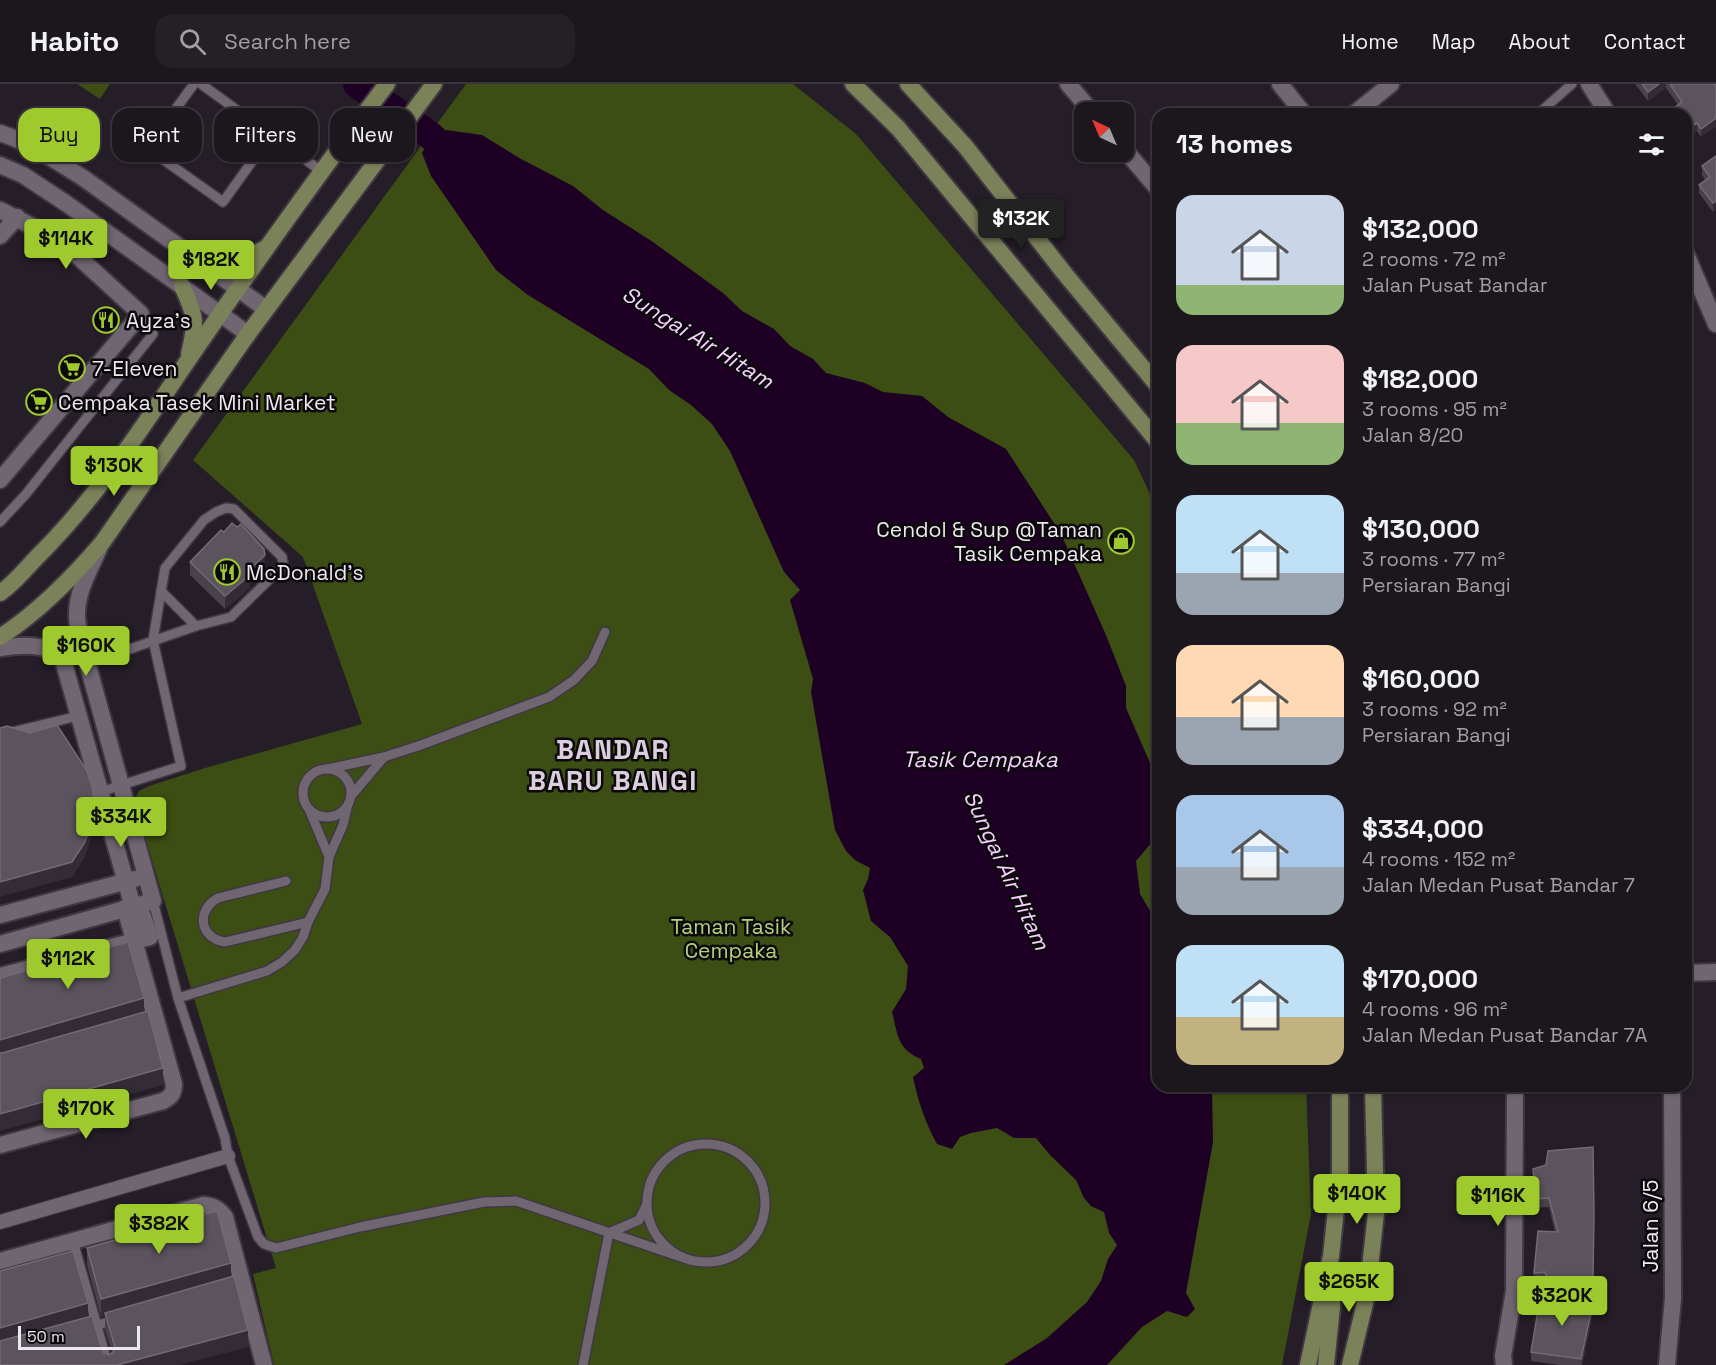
<!DOCTYPE html>
<html lang="en">
<head>
<meta charset="utf-8">
<style>
  :root { --surface:#1c161d; --page:#251f26; --text:#f1f3f6; --muted:#a09fa4; --line:#3a353b; --accent:#9fca2d }
  body { margin:0; font-family:"Space Grotesk",sans-serif; background:var(--page); color:var(--text); height:100vh; display:flex; flex-direction:column; font-size:22px; white-space:nowrap }
  * { box-sizing:border-box; margin:0 }
  p { font-size:20px; color:var(--muted) }
  .icon { flex:none; width:33px; height:33px; fill:none; stroke:currentColor; stroke-width:2; stroke-linecap:round; stroke-linejoin:round }
  .map { position:relative; flex:1; overflow:hidden }
  .drawer { position:absolute; left:1152px; top:24px; width:540px; height:984px; display:flex; flex-direction:column; background:var(--surface); border-radius:18px; box-shadow:0 2px 4px #0004,0 0 0 2px var(--line) }
  .drawer>* { flex:none }
  .hud { position:absolute; left:18px; top:24px; width:570px; height:54px; display:flex; gap:12px }
  .needle { width:39px; rotate:316deg }
  .fabs { position:absolute; left:1074px; top:18px; display:grid; gap:12px }
  .fabs a { display:grid; place-items:center; width:60px; height:60px; border-radius:12px; background:var(--surface); box-shadow:0 2px 4px #0004,0 0 0 2px var(--line); font-size:30px }
  .scale { position:absolute; left:18px; bottom:15px; width:122px; box-sizing:border-box; padding-left:6px; border:3px solid #eee8ef; border-top:0; font-size:16px; line-height:21px; white-space:nowrap; color:#eee8ef; -webkit-text-stroke:4px #0c090d; paint-order:stroke }
  .price { position:absolute; translate:-50% -51px; padding:0 14px; border-radius:6px; background:var(--accent); color:#111; font-size:20px; line-height:39px; filter:drop-shadow(0 2px 3px #0008) }
  .price::after { content:''; position:absolute; left:50%; top:36px; width:18px; height:14px; margin-left:-9px; background:inherit; clip-path:polygon(0 0,100% 0,50% 100%) }
  .price.active { background:#222; color:#fff }
  ul { padding:0; list-style:none }
  li { display:flex; align-items:center; gap:18px; height:150px; padding:0 24px }
  li span { display:grid; place-items:center; flex:none; width:168px; height:120px; border-radius:18px; color:#555 }
  li>.icon { margin-inline-start:auto }
  span .icon { width:72px; height:72px; fill:#fffc; stroke-width:1 }
  li b { font-size:26px }
  h2 { display:flex; justify-content:space-between; align-items:center; height:72px; padding:0 24px; font-size:26px }
  .tag { padding:0 21px; border-radius:18px; background:var(--surface); box-shadow:0 2px 4px #0004,0 0 0 2px var(--line); font-size:21px; line-height:54px }
  .tag.active { background:var(--accent); color:#111 }
  header { display:flex; align-items:center; gap:36px; box-sizing:border-box; height:84px; padding:0 30px; background:var(--surface); border-bottom:2px solid var(--line) }
  header strong { font-size:28px }
  nav { display:flex; gap:33px; margin-inline-start:auto; font-size:21px }
  .search { width:420px; height:54px; background:var(--page); display:flex; align-items:center; gap:15px; box-sizing:border-box; padding:0 21px; border-radius:18px; color:var(--muted); font-size:22px }
  .map>svg:first-child { display:block }
  .green { fill:#3c4e13 }
  .water { fill:#1e0025 }
  .lines { fill:none; stroke-linecap:round; stroke-linejoin:round }
  .river { stroke:#1e0025; stroke-width:28 }
  .service-casing { stroke:#3f3841; stroke-width:12 }
  .pedestrian-casing { stroke:#3f3841; stroke-width:16 }
  .minor-casing { stroke:#3f3841; stroke-width:20 }
  .tertiary-casing { stroke:#3f3841; stroke-width:20 }
  .secondary-casing { stroke:#3f3841; stroke-width:20 }
  .service { stroke:#706672; stroke-width:9 }
  .pedestrian { stroke:#706672; stroke-width:14 }
  .minor { stroke:#706672; stroke-width:16 }
  .tertiary { stroke:#706672; stroke-width:16 }
  .secondary { stroke:#7b8159; stroke-width:16 }
  .wall { fill:#49414b }
  .shaded-wall { fill:#332b35 }
  .building { fill:#5b535d; stroke:#726a74; stroke-width:1.5 }
  .labels { text-anchor:middle; dominant-baseline:central; stroke-width:5; stroke-linejoin:round; paint-order:stroke }
  .poi-label { font-size:21px; fill:#eee8ef; stroke:#0c090d; text-anchor:start }
  .park-label { font-size:21px; fill:#b4d379; stroke:#0c090d }
  .street-label { font-size:21px; fill:#eee8ef; stroke:#0c090d }
  .water-label { font-size:22px; font-style:italic; fill:#f7d1ff; stroke:#0c090d }
  .district-label { font-size:27px; font-weight:bold; letter-spacing:1.5px; fill:#dbcfdd; stroke:#0c090d }
</style>
</head>
<body>
<header>
<strong>Habito</strong>
<div class="search"><svg class="icon" aria-label="search" viewBox="0 0 24 24"><circle cx="10" cy="10" r="6"/><path d="M15 15l6 6"/></svg>Search here</div>
<nav><a>Home</a><a>Map</a><a>About</a><a>Contact</a></nav>
</header>
<div class="map">
<svg width="1716" height="1281" viewBox="0 0 1716 1281">
  <rect width="100%" height="100%" fill="#251d27"/>
  <!-- green -->
  <g class="green">
    <polygon points="77,0 110,0 100,15"/>
    <polygon points="466,0 793,0 856,50 1134,376 1158,427 1158,1002 1306,1002 1311,1130 1282,1281 274,1281 253,1190 276,1184 134,717 139,707 149,702 205,684 362,640 303,473 193,376"/>
  </g>
  <!-- water -->
  <path class="water" d="M 446,46 L 482,51 L 521,75 L 573,102 L 603,126 L 653,158 L 723,209 L 742,227 L 774,245 L 790,262 L 813,275 L 826,289 L 865,299 L 883,308 L 922,312 L 948,333 L 1006,365 L 1061,450 L 1106,551 L 1126,602 L 1126,624 L 1158,697 L 1158,751 L 1136,777 L 1140,810 L 1158,840 L 1158,1002 L 1212,1002 L 1213,1058 L 1186,1209 L 1195,1225 L 1187,1233 L 1167,1227 L 1142,1243 L 1107,1281 L 1004,1281 L 1047,1254 L 1087,1218 L 1101,1197 L 1108,1175 L 1117,1161 L 1109,1149 L 1104,1128 L 1091,1122 L 1084,1114 L 1076,1096 L 1050,1071 L 1036,1054 L 1014,1054 L 997,1044 L 971,1049 L 960,1053 L 952,1065 L 937,1060 C 925,1038 918,1017 913,993 L 924,984 L 921,975 C 897,965 898,951 892,928 L 906,905 L 908,882 L 890,853 L 871,837 L 863,806 L 868,795 L 870,784 L 855,776 L 846,767 L 835,746 L 811,608 L 813,595 L 790,516 L 800,506 L 784,488 L 730,367 L 712,340 L 691,321 L 669,306 L 649,285 L 528,211 L 496,186 L 431,92 L 422,69 L 431,52 Z"/>
  <g class="lines">
    <!-- river -->
    <polyline class="river" points="357,0 431,52 458,79"/>
    <!-- service casing -->
    <g class="service-casing">
      <g id="service">
        <polyline points="194,0 147,64 223,118 271,51"/>
        <polyline points="201,0 321,87"/>
        <polyline points="1538,30 1572,0"/>
        <polyline points="0,438 26,410 153,250 141,230"/>
        <polyline points="161,507 196,542"/>
        <polyline points="79,549 102,563 118,566 127,566 196,542 231,533 280,485 283,479 282,473 234,425 226,424 216,428 204,436 165,484 153,556 181,682 100,708"/>
        <polyline points="0,651 78,632"/>
        <circle cx="327" cy="709" r="24"/>
        <polyline points="327,685 384,673 421,661 549,613 574,596 592,577 605,548"/>
        <polyline points="351,712 384,673"/>
        <polyline points="309,725 329,773"/>
        <path d="M 286,797 L 218,814 C 196,826 199,854 225,858 L 308,838"/>
        <polyline points="153,817 178,914 225,1054 228,1072 258,1153 264,1160 276,1164 360,1143 484,1118 516,1117 681,1173"/>
        <polyline points="178,914 267,887 282,878 295,866 303,853 308,838 325,805 329,773 343,741 348,720"/>
        <circle cx="706" cy="1119" r="59"/>
        <polyline points="609,1149 639,1136 646,1122"/>
        <polyline points="73,1157 108,1281"/>
        <polyline points="83,1245 116,1236"/>
        <polyline points="583,1281 609,1149"/>
      </g>
    </g>
    <!-- pedestrian casing -->
    <g class="pedestrian-casing">
      <polyline id="pedestrian" points="0,1138 228,1072"/>
    </g>
    <!-- minor casing -->
    <g class="minor-casing">
      <g id="minor">
        <polyline points="1068,0 1092,28"/>
        <polyline points="1280,0 1304,30"/>
        <polyline points="1589,0 1608,30"/>
        <polyline points="1354,30 1391,0"/>
        <polyline points="1124,65 1158,105"/>
        <polyline points="0,126 61,157 141,230 0,396"/>
        <polyline points="0,152 17,133"/>
        <polyline points="1686,170 1716,240"/>
        <polyline points="1686,889 1716,888"/>
        <polyline points="0,892 150,853 139,821"/>
        <path d="M 0,1061 L 163,1017 C 171,1013 174,1009 174,1000 L 125,824"/>
        <path d="M 0,1177 L 204,1121 C 214,1122 219,1125 225,1133 L 264,1281"/>
        <polyline points="1504,1281 1503,1272 1514,1207 1515,1002"/>
        <polyline points="1667,1281 1673,1214 1672,1002"/>
      </g>
    </g>
    <!-- tertiary casing -->
    <g class="tertiary-casing">
      <g id="tertiary">
        <path d="M 0,49 C 29,58 56,77 82,93 L 266,225"/>
        <polyline points="0,81 23,91 67,120 248,250"/>
        <path d="M 0,564 C 21,561 48,558 63,576 L 133,823"/>
        <polyline points="0,831 135,795"/>
        <path d="M 0,860 L 153,817 L 79,549 C 78,543 77,536 77,530 C 77,507 90,485 99,465"/>
      </g>
    </g>
    <!-- secondary casing -->
    <g class="secondary-casing">
      <g id="secondary">
        <polyline points="853,0 898,44 1158,358"/>
        <polyline points="908,0 965,62 1065,190 1158,302"/>
        <path d="M 203,180 C 229,180 243,177 266,164"/>
        <path d="M 182,202 C 196,232 197,237 189,270"/>
        <path d="M 0,509 C 15,499 27,483 39,471 C 100,410 145,339 193,269 C 256,178 320,88 387,0"/>
        <path d="M 0,553 C 39,528 72,494 102,459 L 248,250 L 434,0"/>
        <polyline points="1308,1281 1331,1172 1340,1088 1340,1002"/>
        <polyline points="1326,1281 1332,1223 1332,1200"/>
        <polyline points="1350,1281 1367,1211 1376,1129 1373,1002"/>
      </g>
    </g>
    <!-- service -->
    <use href="#service" class="service"/>
    <!-- pedestrian -->
    <use href="#pedestrian" class="pedestrian"/>
    <!-- minor -->
    <use href="#minor" class="minor"/>
    <!-- tertiary -->
    <use href="#tertiary" class="tertiary"/>
    <!-- secondary -->
    <use href="#secondary" class="secondary"/>
  </g>
  <!-- wall -->
  <g class="wall">
    <polygon points="1635,0 1716,0 1701,53 1697,47 1686,55 1686,30 1678,21 1666,4 1648,17"/>
    <polygon points="1716,72 1716,126 1713,128 1699,109 1699,101 1705,96 1702,91 1702,82"/>
    <polygon points="190,478 265,484 250,498 250,504 225,525 190,491"/>
    <polygon points="1533,1085 1594,1129 1593,1202 1547,1204 1545,1197 1534,1198 1534,1189 1555,1148 1549,1123 1536,1124"/>
    <polygon points="87,1164 231,1193 248,1263 0,1281 88,1233 102,1266 104,1269 109,1271 112,1269 105,1246 105,1231 101,1233 87,1181"/>
    <polygon points="1593,1228 1582,1281 1559,1281 1531,1277 1531,1268"/>
  </g>
  <!-- shaded-wall -->
  <g class="shaded-wall">
    <polygon points="1659,0 1666,0 1666,4 1648,17 1648,8"/>
    <polygon points="1716,34 1716,43 1701,53 1701,45"/>
    <polygon points="1697,39 1697,47 1686,55 1686,46"/>
    <polygon points="1716,117 1716,126 1713,128 1713,119"/>
    <polygon points="265,471 265,484 250,498 250,504 225,525 225,512 247,488"/>
    <polygon points="94,731 94,746 85,773 72,793 0,813 0,798"/>
    <polygon points="144,914 144,931 0,973 0,956"/>
    <polygon points="163,984 163,1001 0,1047 0,1030"/>
    <polygon points="231,1179 231,1196 105,1229 105,1231 101,1233 101,1215"/>
    <polygon points="88,1219 88,1236 0,1261 0,1244"/>
    <polygon points="1593,1219 1593,1228 1581,1281 1581,1275"/>
    <polygon points="248,1246 248,1263 180,1281 117,1281"/>
  </g>
  <!-- building -->
  <g class="building">
    <polygon points="1642,0 1659,0 1648,8"/>
    <polygon points="1670,0 1716,0 1716,34 1701,45 1697,39 1686,46 1686,30 1665,30 1682,18"/>
    <polygon points="1716,72 1716,117 1713,119 1699,101 1710,93 1702,82"/>
    <polygon points="232,439 237,443 241,440 264,465 265,471 247,488 250,491 225,512 190,478 221,446 224,448"/>
    <polygon points="57,641 87,687 93,706 94,731 85,758 72,778 0,798 0,644 7,642 30,649"/>
    <polygon points="128,858 144,914 0,956 0,894"/>
    <polygon points="148,927 163,984 0,1030 0,969 2,969"/>
    <polygon points="1593,1063 1594,1129 1593,1193 1547,1195 1545,1188 1534,1189 1538,1147 1558,1148 1549,1114 1536,1115 1533,1085 1546,1081 1548,1067"/>
    <polygon points="217,1127 231,1179 101,1215 87,1164"/>
    <polygon points="73,1167 88,1219 0,1244 0,1187"/>
    <polygon points="234,1192 248,1246 117,1281 0,1281 0,1257 92,1232 102,1266 104,1269 109,1271 113,1268 115,1263 105,1229"/>
    <polygon points="1552,1209 1593,1219 1581,1275 1531,1268 1539,1220 1549,1220"/>
  </g>
  <!-- icons -->
  <defs>
    <g id="restaurant-ring" transform="scale(1.35)"><circle r="9.5" fill="#0c090d" stroke="#9fca2d" stroke-width="1.5"/><path d="M-5-6h1v4h1v-4h1v4h1v-4h1v5L-1.5 .5V6h-2V.5L-5-1ZM5-6V6H3V1.5H1.5Q1.5-4 5-6Z" fill="#9fca2d"/></g>
    <g id="supermarket-ring" transform="scale(1.35)"><circle r="9.5" fill="#0c090d" stroke="#9fca2d" stroke-width="1.5"/><path d="M-6-5.5h2.5l.6 2H6L4.5 2H-2.5L-4.4-4H-6ZM-1.5 3.2a1.3 1.3 0 1 0 .1 0ZM3 3.2a1.3 1.3 0 1 0 .1 0Z" fill="#9fca2d"/></g>
    <g id="shop-ring" transform="scale(1.35)"><circle r="9.5" fill="#0c090d" stroke="#9fca2d" stroke-width="1.5"/><path d="M-5-2.5h2.3a2.7 3.5 0 0 1 5.4 0H5L5.5 6h-11ZM-1.5-2.5h3a1.5 2.3 0 0 0-3 0Z" fill="#9fca2d"/></g>
  </defs>
  <g fill-rule="evenodd">
    <use href="#restaurant-ring" x="106" y="236"/>
    <use href="#supermarket-ring" x="72" y="284"/>
    <use href="#supermarket-ring" x="39" y="318"/>
    <use href="#shop-ring" x="1121" y="457"/>
    <use href="#restaurant-ring" x="227" y="488"/>
  </g>
  <g class="labels">
    <!-- poi labels -->
    <g class="poi-label">
      <text x="126" y="236">Ayza's</text>
      <text x="92" y="284">7-Eleven</text>
      <text x="58" y="318">Cempaka Tasek Mini Market</text>
      <text x="1102" y="445" text-anchor="end">Cendol &amp; Sup @Taman<tspan x="1102" dy="24">Tasik Cempaka</tspan></text>
      <text x="246" y="488">McDonald's</text>
    </g>
    <!-- park labels -->
    <g class="park-label">
      <text x="731" y="842">Taman Tasik<tspan x="731" dy="24">Cempaka</tspan></text>
    </g>
    <!-- street labels -->
    <g class="street-label">
      <text transform="translate(1650 1142) rotate(-90)">Jalan 6/5</text>
    </g>
    <!-- water labels -->
    <g class="water-label">
      <text transform="translate(698 253) rotate(32)">Sungai Air Hitam</text>
      <text x="980" y="675">Tasik Cempaka</text>
      <text transform="translate(1007 786) rotate(65)">Sungai Air Hitam</text>
    </g>
    <!-- district labels -->
    <g class="district-label">
      <text x="613" y="665">BANDAR<tspan x="613" dy="31">BARU BANGI</tspan></text>
    </g>
  </g>
</svg>
<div class="fabs">
<a><svg class="needle" viewBox="-14 -14 28 28"><path d="M0-13l5 13h-10z" fill="#e53935"/><path d="M0 13l5-13h-10z" fill="#a09fa4"/></svg></a>
</div>
<div class="scale">50 m</div>
<b class="price active" style="left:1021px;top:166px">$132K</b>
<b class="price" style="left:66px;top:186px">$114K</b>
<b class="price" style="left:211px;top:207px">$182K</b>
<b class="price" style="left:114px;top:413px">$130K</b>
<b class="price" style="left:86px;top:593px">$160K</b>
<b class="price" style="left:121px;top:764px">$334K</b>
<b class="price" style="left:68px;top:906px">$112K</b>
<b class="price" style="left:86px;top:1056px">$170K</b>
<b class="price" style="left:1357px;top:1141px">$140K</b>
<b class="price" style="left:1498px;top:1143px">$116K</b>
<b class="price" style="left:159px;top:1171px">$382K</b>
<b class="price" style="left:1349px;top:1229px">$265K</b>
<b class="price" style="left:1562px;top:1243px">$320K</b>
<div class="hud">
<a class="tag active">Buy</a>
<a class="tag">Rent</a>
<a class="tag">Filters</a>
<a class="tag">New</a>
</div>
<section class="drawer">
<h2>13 homes<svg class="icon" aria-label="filters" viewBox="0 0 24 24"><path d="M4 7h16M4 17h16"/><circle cx="9" cy="7" r="2"/><circle cx="15" cy="17" r="2"/></svg></h2>
<ul>
<li><span style="background:linear-gradient(#c9d6e8 75%,#8fb573 0)"><svg class="icon" aria-label="home" viewBox="0 0 24 24"><path d="M3 11l9-7 9 7M6 9v11h12V9"/></svg></span><div><b>$132,000</b><p>2 rooms · 72 m²</p><p>Jalan Pusat Bandar</p></div></li>
<li><span style="background:linear-gradient(#f6c9c9 65%,#8fb573 0)"><svg class="icon" aria-label="home" viewBox="0 0 24 24"><path d="M3 11l9-7 9 7M6 9v11h12V9"/></svg></span><div><b>$182,000</b><p>3 rooms · 95 m²</p><p>Jalan 8/20</p></div></li>
<li><span style="background:linear-gradient(#bfe0f5 65%,#9aa5b1 0)"><svg class="icon" aria-label="home" viewBox="0 0 24 24"><path d="M3 11l9-7 9 7M6 9v11h12V9"/></svg></span><div><b>$130,000</b><p>3 rooms · 77 m²</p><p>Persiaran Bangi</p></div></li>
<li><span style="background:linear-gradient(#ffd9b3 60%,#9aa5b1 0)"><svg class="icon" aria-label="home" viewBox="0 0 24 24"><path d="M3 11l9-7 9 7M6 9v11h12V9"/></svg></span><div><b>$160,000</b><p>3 rooms · 92 m²</p><p>Persiaran Bangi</p></div></li>
<li><span style="background:linear-gradient(#a9c7e8 60%,#9aa5b1 0)"><svg class="icon" aria-label="home" viewBox="0 0 24 24"><path d="M3 11l9-7 9 7M6 9v11h12V9"/></svg></span><div><b>$334,000</b><p>4 rooms · 152 m²</p><p>Jalan Medan Pusat Bandar 7</p></div></li>
<li><span style="background:linear-gradient(#bfe0f5 60%,#c2b280 0)"><svg class="icon" aria-label="home" viewBox="0 0 24 24"><path d="M3 11l9-7 9 7M6 9v11h12V9"/></svg></span><div><b>$170,000</b><p>4 rooms · 96 m²</p><p>Jalan Medan Pusat Bandar 7A</p></div></li>
</ul>
</section>
</div>
</body>
</html>
